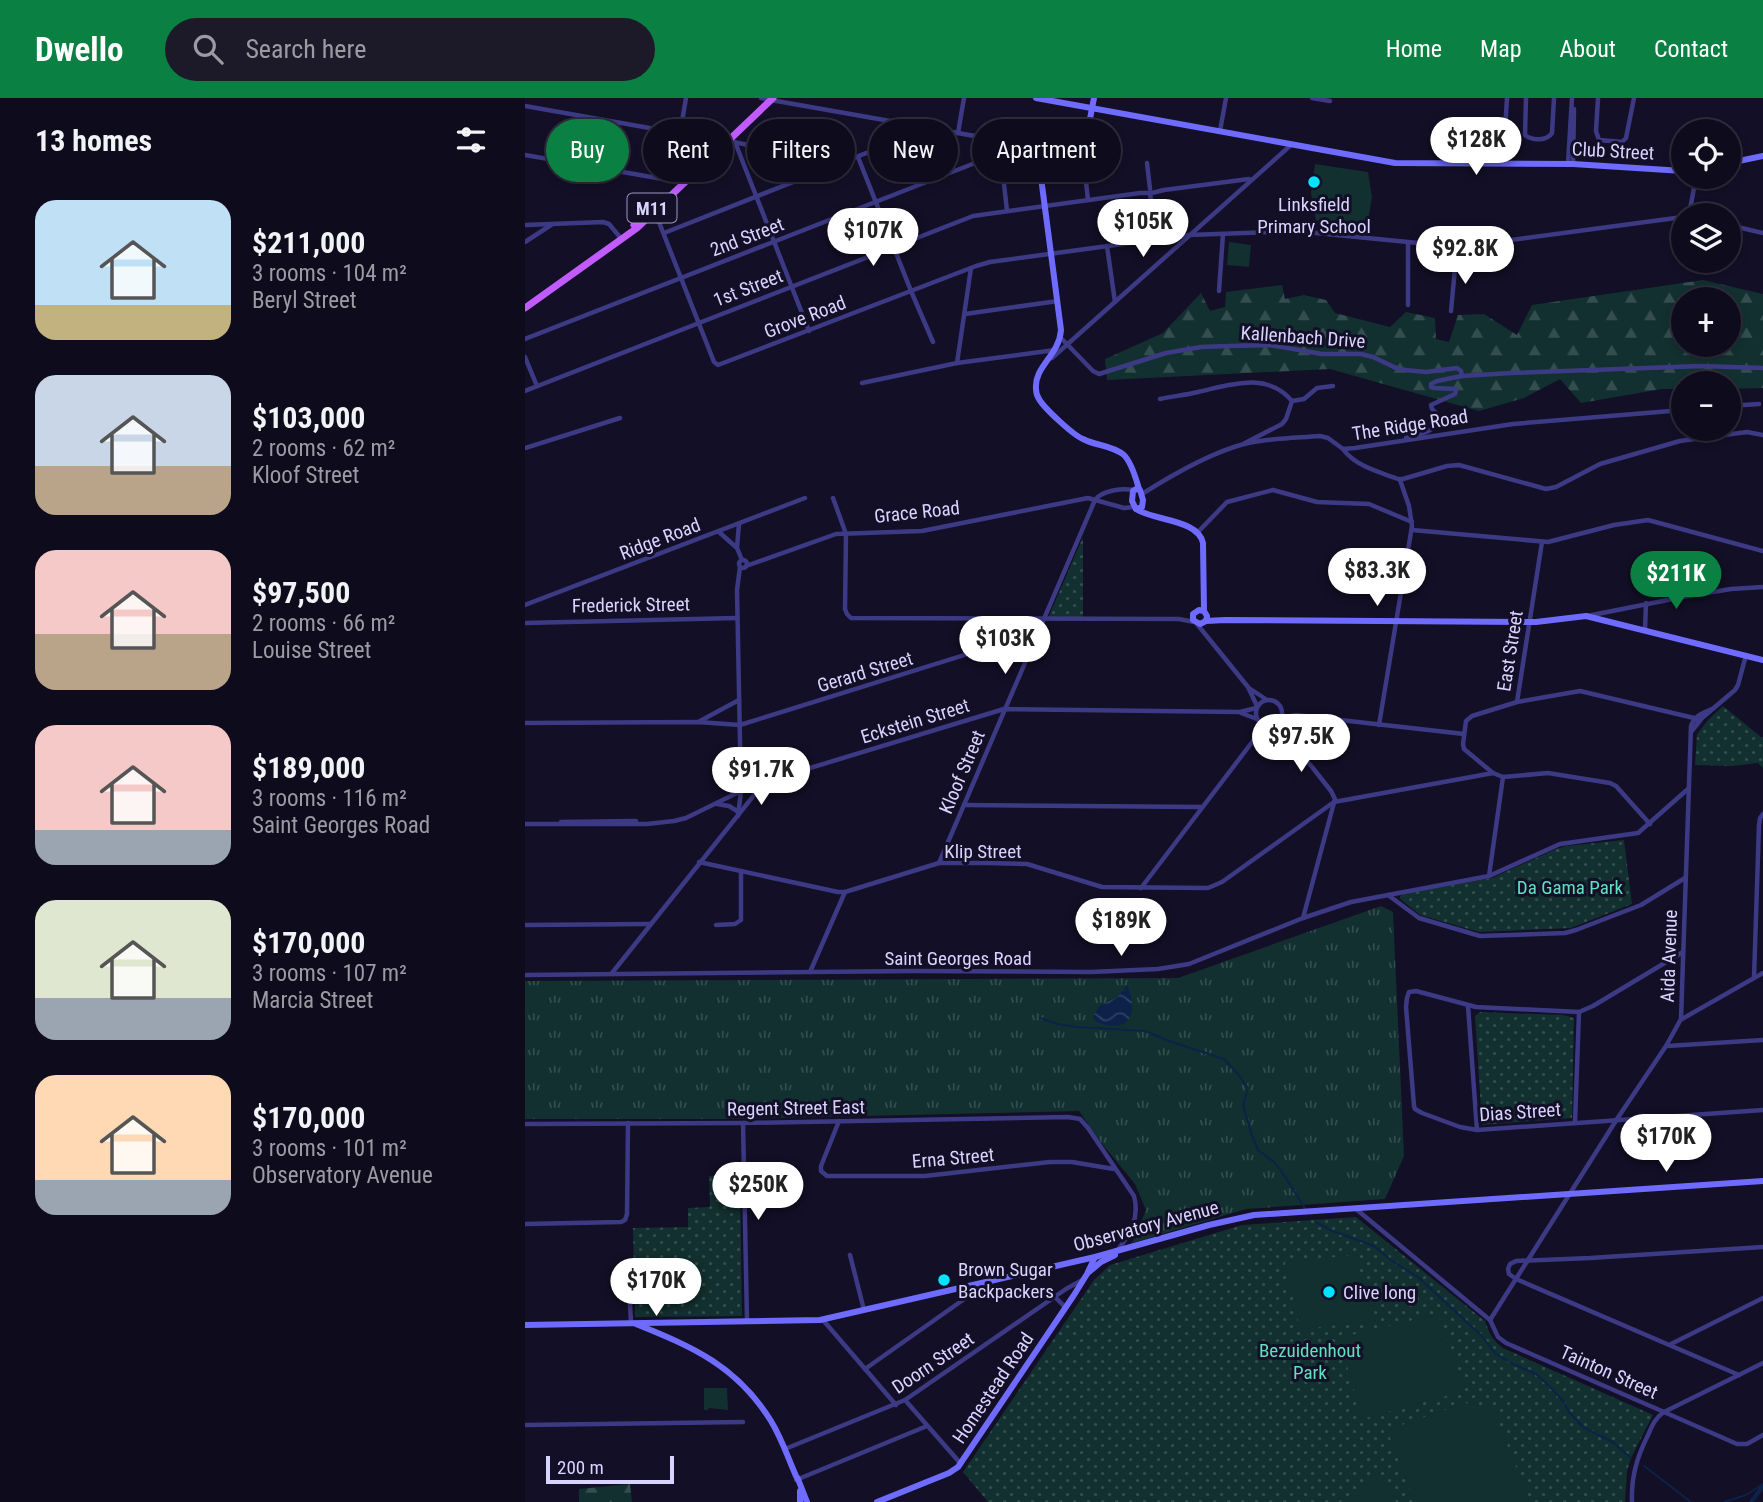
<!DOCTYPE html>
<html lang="en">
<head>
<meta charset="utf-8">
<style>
  :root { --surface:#0e0b1c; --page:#1c1929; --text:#f1f3f6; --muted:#9b9ba3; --line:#2e2b3b; --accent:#0b8043 }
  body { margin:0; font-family:"Roboto Condensed",sans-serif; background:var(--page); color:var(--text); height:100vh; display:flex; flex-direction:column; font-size:26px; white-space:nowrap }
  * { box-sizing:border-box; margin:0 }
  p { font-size:23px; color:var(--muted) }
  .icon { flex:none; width:38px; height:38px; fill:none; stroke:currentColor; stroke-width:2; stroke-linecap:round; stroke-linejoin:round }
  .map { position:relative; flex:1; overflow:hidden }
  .details { display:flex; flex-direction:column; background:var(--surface); width:525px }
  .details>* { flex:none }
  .hud { position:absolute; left:21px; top:21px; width:665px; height:63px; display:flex; gap:14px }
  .tools { position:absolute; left:1146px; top:21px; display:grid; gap:14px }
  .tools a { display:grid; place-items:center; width:70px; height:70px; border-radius:50%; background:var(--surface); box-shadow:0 4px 10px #0003,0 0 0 2px var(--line); font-size:35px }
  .scale { position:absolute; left:21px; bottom:18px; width:128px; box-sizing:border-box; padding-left:7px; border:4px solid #d9d4ff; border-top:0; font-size:19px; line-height:24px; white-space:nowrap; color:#d9d4ff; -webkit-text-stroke:5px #130f26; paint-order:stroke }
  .price { position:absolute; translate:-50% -60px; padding:0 16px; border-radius:24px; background:#fff; color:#222; font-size:23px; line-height:46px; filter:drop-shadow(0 2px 4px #0008) }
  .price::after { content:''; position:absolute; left:50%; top:42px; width:21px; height:16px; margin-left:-10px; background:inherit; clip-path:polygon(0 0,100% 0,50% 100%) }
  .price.selected { background:var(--accent); color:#fff }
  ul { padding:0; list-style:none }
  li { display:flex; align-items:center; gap:21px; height:175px; padding:0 35px }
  li span { display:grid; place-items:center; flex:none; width:196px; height:140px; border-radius:21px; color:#555 }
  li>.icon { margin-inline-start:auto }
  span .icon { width:84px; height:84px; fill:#fffc; stroke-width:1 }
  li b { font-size:30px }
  h2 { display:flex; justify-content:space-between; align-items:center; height:84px; padding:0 35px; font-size:30px }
  .tag { padding:0 24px; border-radius:32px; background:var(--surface); box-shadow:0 4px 10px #0003,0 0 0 2px var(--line); font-size:24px; line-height:63px }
  .tag.selected { background:var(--accent); color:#fff }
  header { display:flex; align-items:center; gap:42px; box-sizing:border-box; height:98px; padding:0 35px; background:var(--accent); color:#fff }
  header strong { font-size:33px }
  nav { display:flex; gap:38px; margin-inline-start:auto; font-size:24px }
  .search { width:490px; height:63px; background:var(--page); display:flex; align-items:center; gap:18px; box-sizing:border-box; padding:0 24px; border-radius:38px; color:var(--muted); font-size:26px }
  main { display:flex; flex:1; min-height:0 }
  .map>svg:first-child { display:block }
  .grass { fill:url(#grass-tufts) }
  .forest { fill:url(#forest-firs); fill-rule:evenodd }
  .park { fill:url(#park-dots) }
  .garden { fill:#12302f }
  .water { fill:url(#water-waves) }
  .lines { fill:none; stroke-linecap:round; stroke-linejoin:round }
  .stream { stroke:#0c2248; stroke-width:2 }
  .canal { stroke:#0c2248; stroke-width:4.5 }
  .street { stroke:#3d3a85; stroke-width:4.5 }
  .secondary { stroke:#6f6bff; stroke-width:6 }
  .primary { stroke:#c25bff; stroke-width:7 }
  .poi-dot { fill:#00e5ff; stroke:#130f26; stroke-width:2.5 }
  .labels { text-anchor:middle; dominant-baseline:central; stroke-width:6; stroke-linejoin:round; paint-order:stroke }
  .shield { fill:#130f26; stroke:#9e99be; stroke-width:2 }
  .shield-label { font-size:18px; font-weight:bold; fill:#d9d4ff }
  .street-label { font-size:19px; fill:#d9d4ff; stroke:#130f26 }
  .poi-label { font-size:19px; fill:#d9d4ff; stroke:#130f26; text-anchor:start }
  .park-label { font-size:19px; fill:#5fe0c0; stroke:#130f26 }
</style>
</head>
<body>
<header>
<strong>Dwello</strong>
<div class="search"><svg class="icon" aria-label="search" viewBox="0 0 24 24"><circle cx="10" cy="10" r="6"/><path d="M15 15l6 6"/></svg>Search here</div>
<nav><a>Home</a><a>Map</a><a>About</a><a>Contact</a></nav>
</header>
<main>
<section class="details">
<h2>13 homes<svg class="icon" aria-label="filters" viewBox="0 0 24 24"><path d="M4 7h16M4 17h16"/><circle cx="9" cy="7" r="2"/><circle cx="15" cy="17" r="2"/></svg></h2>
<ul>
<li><span style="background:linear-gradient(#bfe0f5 75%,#c2b280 0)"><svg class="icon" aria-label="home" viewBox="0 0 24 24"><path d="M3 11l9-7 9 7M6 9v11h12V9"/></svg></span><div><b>$211,000</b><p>3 rooms · 104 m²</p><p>Beryl Street</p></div></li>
<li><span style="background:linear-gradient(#c9d6e8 65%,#b9a48a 0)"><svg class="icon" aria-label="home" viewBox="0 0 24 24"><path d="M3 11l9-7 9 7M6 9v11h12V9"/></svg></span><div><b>$103,000</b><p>2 rooms · 62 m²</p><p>Kloof Street</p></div></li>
<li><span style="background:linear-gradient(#f6c9c9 60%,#b9a48a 0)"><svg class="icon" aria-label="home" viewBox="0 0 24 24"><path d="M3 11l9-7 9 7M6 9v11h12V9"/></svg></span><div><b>$97,500</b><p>2 rooms · 66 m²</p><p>Louise Street</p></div></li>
<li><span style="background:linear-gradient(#f6c9c9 75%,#9aa5b1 0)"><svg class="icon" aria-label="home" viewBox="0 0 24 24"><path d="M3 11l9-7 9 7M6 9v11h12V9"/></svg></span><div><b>$189,000</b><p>3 rooms · 116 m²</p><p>Saint Georges Road</p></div></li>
<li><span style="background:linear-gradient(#dfe7d0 70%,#9aa5b1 0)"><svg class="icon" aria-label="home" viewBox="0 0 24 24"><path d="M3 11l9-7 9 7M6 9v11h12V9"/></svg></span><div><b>$170,000</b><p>3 rooms · 107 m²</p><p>Marcia Street</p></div></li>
<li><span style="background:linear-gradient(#ffd9b3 75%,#9aa5b1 0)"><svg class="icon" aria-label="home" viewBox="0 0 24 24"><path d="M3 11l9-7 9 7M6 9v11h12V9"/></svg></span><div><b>$170,000</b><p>3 rooms · 101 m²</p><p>Observatory Avenue</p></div></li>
</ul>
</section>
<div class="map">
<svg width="1238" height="1404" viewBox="0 0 1238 1404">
  <defs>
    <pattern id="grass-tufts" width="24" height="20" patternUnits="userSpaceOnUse" patternTransform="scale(1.75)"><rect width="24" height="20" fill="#12302f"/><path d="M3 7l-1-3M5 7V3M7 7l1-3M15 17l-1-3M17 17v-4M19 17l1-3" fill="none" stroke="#344d4e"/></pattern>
    <pattern id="forest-firs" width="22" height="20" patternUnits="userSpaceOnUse" patternTransform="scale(1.75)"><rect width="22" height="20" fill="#12302f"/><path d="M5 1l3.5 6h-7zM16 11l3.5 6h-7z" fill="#344d4e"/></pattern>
    <pattern id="park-dots" width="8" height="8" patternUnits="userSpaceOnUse" patternTransform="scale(1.75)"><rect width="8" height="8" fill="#12302f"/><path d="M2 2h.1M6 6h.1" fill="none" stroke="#344d4e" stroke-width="1.8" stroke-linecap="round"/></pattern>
    <pattern id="water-waves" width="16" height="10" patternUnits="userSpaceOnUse" patternTransform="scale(1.75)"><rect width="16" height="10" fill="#0c2248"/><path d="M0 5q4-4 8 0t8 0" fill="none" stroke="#2f4163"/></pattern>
  </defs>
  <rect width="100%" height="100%" fill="#130f26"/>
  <!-- grass -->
  <polygon class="grass" points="856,808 868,814 879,1058 860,1101 721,1111 607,1145 621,1112 610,1086 574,1042 554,1013 205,1021 0,1021 0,883 653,880"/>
  <!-- forest -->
  <g class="forest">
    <path d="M 1178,182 L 1238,196 L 1238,290 L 1204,291 L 1204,285 L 1158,285 L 1158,291 L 1137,291 L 1056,305 L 1035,281 L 999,300 L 954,313 L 805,271 L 582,282 L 580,261 L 638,235 L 676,195 L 685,213 L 700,209 L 701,194 L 757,187 L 760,201 L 779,197 L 801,202 L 810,215 L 865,229 L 881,214 L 910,220 L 911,241 L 924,244 L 933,217 L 959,216 L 992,237 L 1007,207 ZM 1158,201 L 1204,201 L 1204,247 L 1158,247 Z"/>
    <polygon points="105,1386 107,1404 54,1404 54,1391"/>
  </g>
  <!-- park -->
  <g class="park">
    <polygon points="558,439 558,520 523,520"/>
    <polygon points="1198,608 1236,639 1238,639 1238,670 1233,665 1207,668 1170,667 1172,636 1183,622"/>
    <polygon points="1099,742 1107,806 1046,830 954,834 895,817 875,801 875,798 878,796 967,780 1031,751 1041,748"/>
    <polygon points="955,914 1038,917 1049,920 1047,1020 957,1027 950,918"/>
    <polygon points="215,1077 217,1218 110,1219 108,1130 163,1129 163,1110 185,1109 184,1078"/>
    <path d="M 831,1119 L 960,1223 C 964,1235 968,1243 978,1250 L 1128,1317 L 1106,1360 L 1102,1373 L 1100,1404 L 463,1404 L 438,1374 L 569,1182 L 585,1167 L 717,1127 Z"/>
  </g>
  <!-- garden -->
  <g class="garden">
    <polygon points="790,66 843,74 847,99 842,129 791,123 786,95"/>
    <polygon points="704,144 726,147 724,169 702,167"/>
    <polygon points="828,1157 852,1223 775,1231 760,1165"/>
    <polygon points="913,1216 939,1293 837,1321 814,1240"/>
    <polygon points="179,1290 202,1290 203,1312 184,1310 183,1312 179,1312"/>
    <polygon points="940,1305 967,1309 1005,1404 890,1404 862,1332"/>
    <polygon points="855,1378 871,1404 817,1404 816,1403"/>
  </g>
  <!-- water -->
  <path class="water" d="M 602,887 C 615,916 603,938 570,923 L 568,919 L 574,908 L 593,899 Z"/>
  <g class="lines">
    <!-- stream -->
    <g class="stream">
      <polyline points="515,920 532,926 552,929 620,933 644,943 699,961 712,975 723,990 718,1007 726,1035 733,1052 749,1064 757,1074 781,1112"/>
      <polyline points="791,1124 805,1132 849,1148 866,1162 894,1180 956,1237 971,1256 990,1267 1011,1276 1025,1289 1038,1303 1044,1314 1058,1329 1089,1345 1106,1360"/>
      <polyline points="1119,1368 1166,1404"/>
      <polyline points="1199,1404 1221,1397 1238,1386"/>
    </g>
    <!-- canal -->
    <polyline class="canal" points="1226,1404 1238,1388"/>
    <!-- street -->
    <g class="street">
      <polyline points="236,0 241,1"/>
      <polyline points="787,0 805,3"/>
      <path d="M 1001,0 L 1000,37 C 1007,43 1022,43 1027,35 L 1029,0"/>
      <polyline points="1073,0 1071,33 1074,42 1097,44 1101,40 1109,0"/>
      <polyline points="246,2 512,49"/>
      <polyline points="0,8 198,43"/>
      <polyline points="695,33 701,0"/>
      <polyline points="155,35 161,0"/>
      <polyline points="433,35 439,0"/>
      <polyline points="208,44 316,65"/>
      <polyline points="210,44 284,233"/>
      <polyline points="471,56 478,77 482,113"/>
      <polyline points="0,57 155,84"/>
      <polyline points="558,57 563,102"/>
      <polyline points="333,59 386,193 408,244"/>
      <polyline points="622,65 625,91"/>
      <polyline points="978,66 982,0"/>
      <polyline points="1043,66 1047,0"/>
      <polyline points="1048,66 1049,11"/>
      <polyline points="627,95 639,92 724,81"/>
      <polyline points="625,96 632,141"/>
      <polyline points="130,114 189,264 193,267 451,168 465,164 664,137 771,133 934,149 1158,119"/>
      <polyline points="1164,117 1171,79"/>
      <polyline points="0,127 78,124 84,126 94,138"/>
      <polyline points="1204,127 1238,135"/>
      <polyline points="139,135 402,31"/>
      <polyline points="0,144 26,127"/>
      <polyline points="883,144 883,207"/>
      <polyline points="582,148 590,204"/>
      <polyline points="694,193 698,136"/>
      <polyline points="926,213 932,149"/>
      <polyline points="440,216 533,203"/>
      <polyline points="536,240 568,273 574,276 641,255 676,249 704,248 745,247 797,256 836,256 848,259 871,270 880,272 901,274 932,270 936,273 937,278"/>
      <polyline points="0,241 450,65 482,52 492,45"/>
      <polyline points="0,259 12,288"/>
      <polyline points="527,260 766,47"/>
      <polyline points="432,265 446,170"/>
      <polyline points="337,285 432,265 530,252"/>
      <polyline points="931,291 909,290 906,289 906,286 912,283 937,278 986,275 1176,268 1238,270"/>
      <polyline points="0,293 448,118 615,95 624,95"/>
      <path d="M 635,301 C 648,298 661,297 673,294 C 705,287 742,273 767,303 L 761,321 L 757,326 L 720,345"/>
      <polyline points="767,303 779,301 792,290 808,288"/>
      <polyline points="1204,308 1234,306"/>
      <path d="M 881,340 C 893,336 912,334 916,320 L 907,311 L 906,307 L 930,296 L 931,292"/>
      <polyline points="0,350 95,320"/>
      <path d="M 818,351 C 830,368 854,374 873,381 L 878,381 L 922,368 L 934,367 L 1021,391 L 1031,389 L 1075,366 L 1155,343 L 1222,334 L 1238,337"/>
      <path d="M 617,396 C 647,377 685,355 719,346 C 744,340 770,340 795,338 L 803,340 L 818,351 L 830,350 L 988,326 L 1158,312"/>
      <polyline points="308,400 321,436 320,511 322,516 326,520 654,521 669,524"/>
      <polyline points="887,432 1023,444 1089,427 1123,422 1238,453"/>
      <polyline points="194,434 212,450 217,462"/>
      <polyline points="673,434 702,404 748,392 792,404 844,406 887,424"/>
      <polyline points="212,449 214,426"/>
      <circle cx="218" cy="466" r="4"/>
      <polyline points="221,468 311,436 397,433 563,400 599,410 609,409"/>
      <polyline points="0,507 280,400"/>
      <polyline points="1062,518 1163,498 1206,491 1238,489"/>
      <polyline points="0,525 212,520"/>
      <polyline points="672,526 723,589 732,608"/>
      <polyline points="1120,532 1121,505"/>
      <polyline points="724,590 742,602"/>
      <circle cx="744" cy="615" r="13"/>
      <polyline points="992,604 1017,444"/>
      <polyline points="716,615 732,621"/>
      <polyline points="756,620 771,617 939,636"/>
      <polyline points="755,622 765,641 806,693 810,701 778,820"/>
      <polyline points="175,623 214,602"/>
      <polyline points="0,625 173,624 215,627 513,534"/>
      <polyline points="854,627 887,428 884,408 875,382"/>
      <polyline points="1166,634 1177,620 1210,592 1213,587 1221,557"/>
      <polyline points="192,706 204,708 212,713"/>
      <polyline points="439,707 677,709"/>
      <polyline points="213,718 216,693 212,492 215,469"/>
      <polyline points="36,724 111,723"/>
      <polyline points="0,726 122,726 149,723 161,720 216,693 239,684 479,611 715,614 731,610"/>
      <polyline points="1125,726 1091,688 1085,685 1023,675 978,679 968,675 939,651 938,646 941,623 947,618 992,604 1055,593 1169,620 1174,623"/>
      <polyline points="174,764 313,794 320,794 414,765 462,765 502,766 577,789 683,790 697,784 809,704 968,675"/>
      <path d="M 414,765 L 570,402 C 577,392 598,390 609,392"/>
      <polyline points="964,778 978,679"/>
      <polyline points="616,790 731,639 746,629"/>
      <polyline points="863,797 894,820 955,838 1040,835 1051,832 1116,807 1160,780"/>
      <polyline points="0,827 125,826"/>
      <polyline points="191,827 210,826 216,822 216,773"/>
      <polyline points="1158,854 1068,908 1054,914 951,909 891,893 884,894 882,900 881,909 889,1008 890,1011 897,1015 935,1029 952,1032 1238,1012"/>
      <polyline points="285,874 320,794"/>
      <polyline points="87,875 238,686"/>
      <polyline points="0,877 388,873 566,874 633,871 664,866 778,820 826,804 964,778 1035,746 1113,735 1163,691"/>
      <polyline points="1229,880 1234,727 1235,720 1238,716"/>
      <polyline points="943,908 952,1032"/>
      <polyline points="1157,921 1238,875"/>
      <polyline points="1142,948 1238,942"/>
      <polyline points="314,1023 296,1068 296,1073 302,1078 400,1078 525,1064 547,1064 589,1071"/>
      <polyline points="1050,1024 1054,914"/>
      <polyline points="218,1025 222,1223"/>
      <path d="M 0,1026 L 218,1025 L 543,1019 L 555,1021 L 563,1030 L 609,1098 C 615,1120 605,1136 592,1153"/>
      <polyline points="831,1111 965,1222"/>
      <polyline points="0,1126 96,1124 100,1122 102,1116 103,1025"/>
      <polyline points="325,1157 339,1212"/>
      <polyline points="103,1174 106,1224"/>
      <polyline points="530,1199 541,1210"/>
      <polyline points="298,1222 371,1307"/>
      <path d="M 965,1222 L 1092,1021 L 1141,948 L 1156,921 L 1166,628 C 1170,617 1178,615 1187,611"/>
      <polyline points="965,1222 973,1239 981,1245 1139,1314 1238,1265"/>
      <polyline points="1146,1246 1238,1200"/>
      <polyline points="340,1271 462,1185"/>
      <polyline points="1214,1277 991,1181 984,1176 983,1171 985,1166 991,1163 1065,1160 1238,1149"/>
      <polyline points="380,1302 436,1366"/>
      <polyline points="0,1327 218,1324"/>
      <polyline points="260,1351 380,1302 541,1191 559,1181"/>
      <polyline points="271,1382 402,1328"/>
      <path d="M 1107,1404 C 1106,1379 1112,1359 1123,1337 C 1127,1328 1130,1320 1139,1314 L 1212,1346 L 1222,1346 L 1238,1337"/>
    </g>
    <!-- secondary -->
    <g class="secondary">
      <polyline points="511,0 870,65 1048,66 1158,73"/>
      <path d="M 569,0 L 558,57 L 512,49 L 536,232 C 534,258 509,268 511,291 C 511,295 512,298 514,301 C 519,310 548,337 558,341 C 571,348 587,347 599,357 C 607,365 611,381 614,391"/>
      <polyline points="1204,65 1238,58"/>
      <polygon points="611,391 615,392 618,402 617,409 611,411 607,403 608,393"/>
      <path d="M 611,411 C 629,423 673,421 678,445 L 679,513"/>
      <polyline points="681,523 682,518 679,513 674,512 668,516 668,522 675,526 681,523 700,522 1011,524 1061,518 1238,562"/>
      <polyline points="564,1174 576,1164 590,1157"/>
      <path d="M 111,1226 C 168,1249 212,1268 246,1323 C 257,1341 263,1360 271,1378 L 273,1381 L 282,1404"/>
      <polyline points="0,1227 295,1222 570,1159 684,1127 729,1117 1238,1083"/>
      <polyline points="275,1393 275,1404"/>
      <polyline points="352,1404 424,1375 433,1369 549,1197 562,1176 570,1159"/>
    </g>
    <!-- primary -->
    <g class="primary">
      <polyline points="109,127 139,99"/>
      <polyline points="0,210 112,130 248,0"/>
    </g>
  </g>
  <!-- markers -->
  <g class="poi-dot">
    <circle cx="789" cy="84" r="7"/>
    <circle cx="419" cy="1182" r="7"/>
    <circle cx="804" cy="1194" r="7"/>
  </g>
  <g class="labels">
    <!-- shield labels -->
    <rect class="shield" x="102.5" y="95.5" width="49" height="29" rx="5"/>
    <g class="shield-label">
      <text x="127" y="110">M11</text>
    </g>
    <!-- street labels -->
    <g class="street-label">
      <text transform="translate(1088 53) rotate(3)">Club Street</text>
      <text transform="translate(222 139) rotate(-21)">2nd Street</text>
      <text transform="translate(223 190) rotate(-21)">1st Street</text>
      <text transform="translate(280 219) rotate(-21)">Grove Road</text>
      <text transform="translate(778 239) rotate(4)">Kallenbach Drive</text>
      <text transform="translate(885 327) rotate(-9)">The Ridge Road</text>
      <text transform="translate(392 414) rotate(-6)">Grace Road</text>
      <text transform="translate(135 441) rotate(-21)">Ridge Road</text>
      <text transform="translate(106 507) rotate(-1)">Frederick Street</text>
      <text transform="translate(985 553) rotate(-81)">East Street</text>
      <text transform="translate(340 574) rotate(-17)">Gerard Street</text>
      <text transform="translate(390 623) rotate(-17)">Eckstein Street</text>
      <text transform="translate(437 674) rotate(-67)">Kloof Street</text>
      <text x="458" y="753">Klip Street</text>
      <text transform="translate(1144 858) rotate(-88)">Aida Avenue</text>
      <text x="433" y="860">Saint Georges Road</text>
      <text transform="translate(271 1010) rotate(-1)">Regent Street East</text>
      <text transform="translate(995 1014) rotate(-4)">Dias Street</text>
      <text transform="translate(428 1060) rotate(-5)">Erna Street</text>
      <text transform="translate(621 1128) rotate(-15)">Observatory Avenue</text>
      <text transform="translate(408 1265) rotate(-34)">Doorn Street</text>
      <text transform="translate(1084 1274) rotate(24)">Tainton Street</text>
      <text transform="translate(468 1290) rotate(-56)">Homestead Road</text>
    </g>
    <!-- poi labels -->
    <g class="poi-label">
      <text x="789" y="106" text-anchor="middle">Linksfield<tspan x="789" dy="22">Primary School</tspan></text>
      <text x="433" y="1171">Brown Sugar<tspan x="433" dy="22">Backpackers</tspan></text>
      <text x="818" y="1194">Clive long</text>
    </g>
    <!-- park labels -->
    <g class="park-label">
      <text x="1045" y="789">Da Gama Park</text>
      <text x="785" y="1252">Bezuidenhout<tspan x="785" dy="22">Park</tspan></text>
    </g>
  </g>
</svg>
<div class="tools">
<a><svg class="icon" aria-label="locate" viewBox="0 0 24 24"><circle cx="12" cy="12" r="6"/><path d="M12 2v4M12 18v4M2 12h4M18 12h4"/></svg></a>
<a><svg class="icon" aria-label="layers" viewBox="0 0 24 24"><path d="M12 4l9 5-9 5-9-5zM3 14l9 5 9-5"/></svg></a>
<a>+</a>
<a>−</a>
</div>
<div class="scale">200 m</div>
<b class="price" style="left:951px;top:79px">$128K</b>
<b class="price" style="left:618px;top:161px">$105K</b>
<b class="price" style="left:348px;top:170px">$107K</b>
<b class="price" style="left:940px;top:188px">$92.8K</b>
<b class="price" style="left:852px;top:510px">$83.3K</b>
<b class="price selected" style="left:1151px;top:513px">$211K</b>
<b class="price" style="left:480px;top:578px">$103K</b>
<b class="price" style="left:776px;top:676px">$97.5K</b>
<b class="price" style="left:236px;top:709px">$91.7K</b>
<b class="price" style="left:596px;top:860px">$189K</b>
<b class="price" style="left:1141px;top:1076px">$170K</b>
<b class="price" style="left:233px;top:1124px">$250K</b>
<b class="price" style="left:131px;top:1220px">$170K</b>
<div class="hud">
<a class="tag selected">Buy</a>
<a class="tag">Rent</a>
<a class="tag">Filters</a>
<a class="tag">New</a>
<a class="tag">Apartment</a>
</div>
</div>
</main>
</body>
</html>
